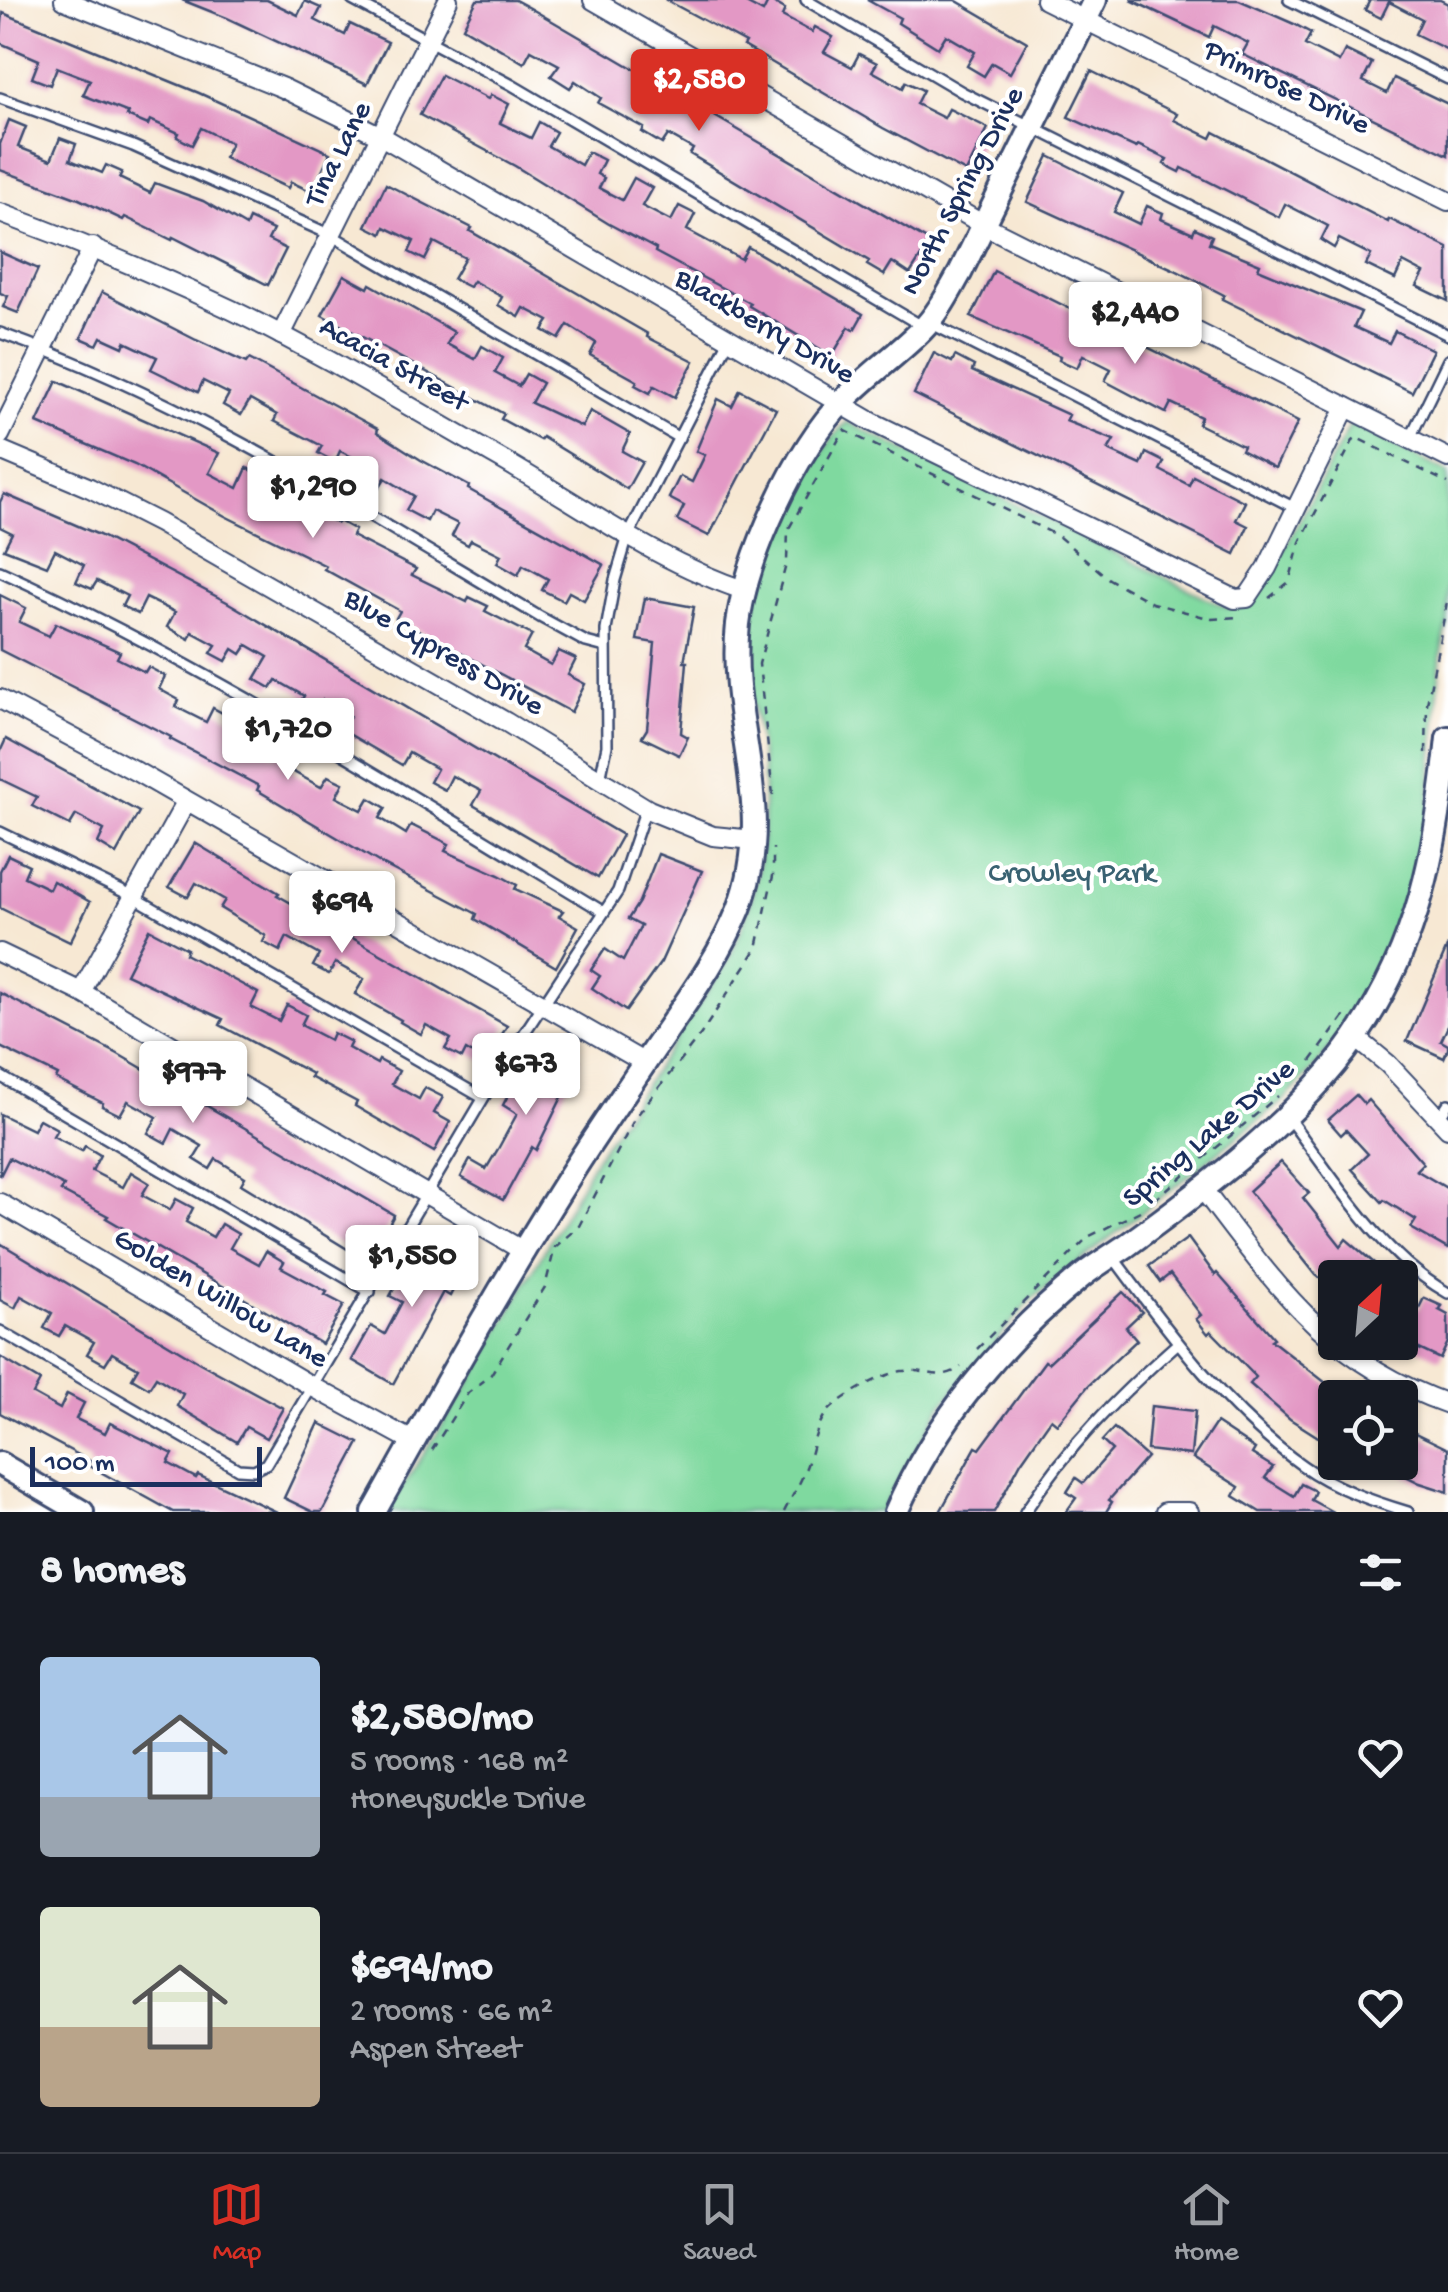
<!DOCTYPE html>
<html lang="en">
<head>
<meta charset="utf-8">
<style>
  :root { --surface:#171b24; --page:#20242c; --text:#f1f3f6; --muted:#9ea1a6; --line:#363941; --accent:#d93025 }
  body { margin:0; font-family:"Gochi Hand",sans-serif; background:var(--page); color:var(--text); height:100vh; display:flex; flex-direction:column; font-size:38px; white-space:nowrap }
  * { box-sizing:border-box; margin:0 }
  p { font-size:32px; color:var(--muted) }
  .icon { flex:none; width:55px; height:55px; fill:none; stroke:currentColor; stroke-width:2; stroke-linecap:round; stroke-linejoin:round }
  .map { position:relative; height:1512px; overflow:hidden }
  .details { display:flex; flex-direction:column; background:var(--surface); flex:1 }
  .details>* { flex:none }
  .needle { width:65px; rotate:26deg }
  .controls { position:absolute; left:1318px; top:1260px; display:grid; gap:20px }
  .controls a { display:grid; place-items:center; width:100px; height:100px; border-radius:10px; background:var(--surface); box-shadow:0 2px 8px #0004; font-size:50px }
  .scale { position:absolute; left:30px; bottom:25px; width:232px; box-sizing:border-box; padding-left:10px; border:5px solid #1b2f5e; border-top:0; font-size:28px; line-height:35px; white-space:nowrap; color:#1b2f5e; -webkit-text-stroke:8px #fff; paint-order:stroke }
  .price { position:absolute; translate:-50% -85px; padding:0 22px; border-radius:10px; background:#fff; color:#222; font-size:32px; line-height:65px; filter:drop-shadow(0 2px 5px #0008) }
  .price::after { content:''; position:absolute; left:50%; top:60px; width:30px; height:22px; margin-left:-15px; background:inherit; clip-path:polygon(0 0,100% 0,50% 100%) }
  .price.selected { background:var(--accent); color:#fff }
  ul { padding:0; list-style:none }
  li { display:flex; align-items:center; gap:30px; height:250px; padding:0 40px }
  li span { display:grid; place-items:center; flex:none; width:280px; height:200px; border-radius:10px; color:#555 }
  li>.icon { margin-inline-start:auto }
  span .icon { width:120px; height:120px; fill:#fffc; stroke-width:1 }
  li b { font-size:42px }
  h2 { display:flex; justify-content:space-between; align-items:center; height:120px; padding:0 40px; font-size:42px }
  .tab-bar { display:flex; justify-content:space-around; align-items:center; height:140px; border-top:2px solid var(--line); background:var(--surface); font-size:28px; color:var(--muted) }
  .tab-bar a { display:grid; justify-items:center; gap:5px }
  .tab-bar .selected { color:var(--accent) }
  .map>svg:first-child { display:block }
  .green { fill:#7fd99f; stroke:#4d847e; stroke-width:2.5 }
  .building { fill:#e398c5 }
  .lines { fill:none; stroke-linecap:round; stroke-linejoin:round }
  .service-casing { stroke:#3c4b70; stroke-width:14 }
  .minor-casing { stroke:#3c4b70; stroke-width:22 }
  .tertiary-casing { stroke:#3c4b70; stroke-width:28 }
  .path { stroke:#3c4b70; stroke-width:2.5; stroke-dasharray:8 8; stroke-linecap:butt }
  .service { stroke:#fff; stroke-width:9 }
  .minor { stroke:#fff; stroke-width:18 }
  .tertiary { stroke:#fff; stroke-width:22 }
  .labels { text-anchor:middle; dominant-baseline:central; stroke-width:8; stroke-linejoin:round; paint-order:stroke }
  .street-label { font-size:30px; fill:#1b2f5e; stroke:#fff }
  .park-label { font-size:30px; fill:#396272; stroke:#fff }
</style>
</head>
<body>
<div class="map">
<svg width="1448" height="1512" viewBox="0 0 1448 1512">
  <rect width="100%" height="100%" fill="#fff"/>
  <filter id="ink" filterUnits="userSpaceOnUse"><feTurbulence type="fractalNoise" baseFrequency=".01" numOctaves="2"/><feDisplacementMap in="SourceGraphic" scale="20" xChannelSelector="R" yChannelSelector="G"/><feConvolveMatrix kernelMatrix="1 2 1 2 8 2 1 2 1" color-interpolation-filters="sRGB"/></filter>
  <filter id="wash" filterUnits="userSpaceOnUse"><feTurbulence type="fractalNoise" baseFrequency=".0048" numOctaves="4" result="noise"/><feDisplacementMap in="SourceGraphic" scale="40" xChannelSelector="R" yChannelSelector="G"/><feGaussianBlur stdDeviation="2.25" result="paint"/><feColorMatrix in="noise" values="0 0 0 0 0 0 0 0 0 0 0 0 0 0 0 0 0 1.4 0 .05"/><feComposite in="paint" operator="in"/></filter>
  <g filter="url(#wash)">
    <rect width="100%" height="100%" fill="#f7e8d3"/>
    <!-- green -->
    <path class="green" d="M 847,422 L 1228,608 L 1263,589 L 1351,424 L 1448,473 L 1448,622 L 1441,653 L 1427,836 L 1382,971 L 1322,1059 L 1282,1102 L 1032,1299 L 942,1405 L 881,1512 L 386,1512 L 473,1378 L 597,1156 L 726,964 C 761,895 771,818 759,741 C 755,710 747,682 749,650 C 752,598 771,552 794,506 C 810,475 822,446 847,422 Z"/>
    <g id="blocks">
      <!-- building -->
      <g class="building">
        <polygon points="182,0 267,0 298,15 305,1 321,8 315,20 345,35 350,24 388,42 367,84 227,18"/>
        <polygon points="477,0 515,0 530,8 930,242 910,274 892,262 884,275 867,265 869,261 690,154 693,149 668,135 662,144 642,132 644,128 598,103 601,98 575,81 570,88 551,76 559,65 531,50 524,63 463,27"/>
        <polygon points="666,0 740,0 763,12 769,0 785,9 782,16 812,32 815,27 833,37 824,52 852,67 859,54 877,63 872,71 903,88 906,82 923,90 916,104 944,118 949,109 988,128 966,172 883,128 744,46 746,43"/>
        <polygon points="867,0 955,0 1027,42 1010,73 992,63 984,76 967,66 975,52 946,35 938,48 898,23 900,18"/>
        <polygon points="1131,0 1239,0 1294,24 1311,33 1305,45 1339,62 1345,50 1372,63 1363,81 1387,93 1394,78 1448,104 1448,155 1242,54 1248,43 1214,26 1209,37"/>
        <polygon points="1370,0 1440,0 1448,4 1448,50 1415,34 1422,19 1389,2 1381,18 1365,10"/>
        <polygon points="3,13 199,93 330,153 312,192 291,182 288,188 224,158 231,143 201,128 192,145 177,137 179,133 150,120 148,125 127,116 129,113 83,95 90,80 57,67 50,85 32,78 39,60 0,43"/>
        <polygon points="1091,71 1177,114 1174,120 1211,138 1214,132 1388,222 1389,219 1448,248 1448,301 1417,286 1424,273 1403,262 1395,279 1366,265 1371,255 1339,239 1334,248 1321,240 1328,226 1285,204 1279,217 1182,168 1180,172 1164,164 1167,159 1138,145 1136,148 1068,117"/>
        <polygon points="441,75 488,99 491,95 509,104 500,123 531,138 539,122 556,132 548,146 581,165 588,152 604,160 597,174 604,178 599,188 622,200 634,178 652,188 642,206 671,221 679,206 695,214 687,230 741,259 748,247 863,314 854,330 849,327 832,356 749,306 750,303 655,252 656,249 609,224 515,166 420,115"/>
        <polygon points="9,120 26,127 18,147 51,160 60,138 76,144 70,160 102,173 106,165 122,172 119,178 150,193 155,183 203,201 246,226 249,219 273,230 268,240 286,249 268,285 173,237 172,240 125,217 123,220 79,199 0,170 0,144"/>
        <polygon points="1049,156 1123,193 1114,212 1139,224 1147,206 1163,213 1161,219 1193,233 1195,228 1212,236 1209,243 1260,264 1258,269 1361,312 1354,327 1389,343 1395,331 1433,350 1412,392 1222,299 1224,295 1175,270 1027,202"/>
        <polygon points="386,184 472,228 470,231 648,334 647,337 694,361 675,397 654,386 650,393 635,385 637,381 590,355 596,343 568,325 559,339 543,330 549,321 524,308 519,317 498,305 502,297 473,281 469,287 453,279 465,258 434,242 425,260 409,252 414,241 385,227 382,234 366,226"/>
        <polygon points="0,252 38,269 18,313 3,307 8,296 0,293"/>
        <polygon points="994,271 1298,422 1275,468 1241,450 1243,446 1198,424 1201,417 1171,403 1166,413 1105,381 1111,369 1083,355 1077,368 1059,360 1060,356 971,317"/>
        <polygon points="344,275 368,288 370,284 454,332 447,344 475,359 482,346 503,358 495,373 519,386 526,374 542,383 531,403 582,427 590,411 630,434 622,451 642,462 627,489 542,437 540,440 501,419 504,414 322,315"/>
        <polygon points="102,292 196,340 246,363 249,359 378,429 377,432 421,460 469,486 468,489 604,565 584,600 569,592 564,601 542,590 548,579 523,565 518,575 497,563 501,555 471,540 468,545 452,536 458,524 432,511 427,521 406,510 414,496 385,478 377,491 361,481 370,466 340,451 335,462 318,453 322,446 274,421 277,415 250,400 241,415 223,405 229,394 203,381 198,392 151,369 157,357 125,342 123,347 101,337 97,345 81,338"/>
        <polygon points="934,353 952,362 955,356 974,366 972,371 1069,415 1066,421 1114,440 1108,450 1141,465 1146,453 1164,462 1160,470 1189,485 1193,476 1245,502 1236,520 1248,526 1235,554 914,394"/>
        <polygon points="57,381 219,453 209,473 238,488 247,468 266,477 258,494 286,507 289,499 337,523 339,521 355,530 352,536 416,569 412,575 467,602 469,597 488,606 485,611 532,635 524,650 551,665 559,651 576,659 568,675 585,684 571,712 396,618 400,611 324,569 326,566 225,516 135,465 37,423"/>
        <polygon points="740,390 776,409 709,536 677,520 684,506 669,498 680,476 692,482 705,455 696,451 718,399 732,406"/>
        <polygon points="4,494 99,535 227,602 622,835 598,878 473,805 481,791 452,776 445,790 430,782 437,769 409,753 402,765 342,730 350,716 323,700 315,714 299,704 304,696 276,680 271,688 255,679 268,657 247,645 241,654 233,649 226,661 211,653 216,645 192,632 189,639 167,627 175,612 146,598 138,614 122,606 127,596 97,581 92,589 76,582 84,565 55,550 47,566 4,549 12,533 0,527 0,502"/>
        <polygon points="0,595 26,608 19,622 49,636 56,623 120,652 117,658 145,672 148,667 165,676 159,689 179,700 176,707 206,722 213,708 254,730 248,742 276,756 282,744 299,754 290,770 321,787 328,776 343,783 336,797 362,810 369,798 386,808 380,818 406,834 411,825 449,844 445,851 499,875 517,885 515,889 563,911 559,916 578,927 556,967 475,919 477,914 382,864 257,790 259,786 170,739 171,737 0,650"/>
        <polygon points="645,598 694,607 684,662 687,662 681,733 688,737 679,755 642,737 647,729 655,643 637,640"/>
        <polygon points="6,739 139,812 116,854 98,843 104,830 76,815 70,825 32,806 37,797 0,779 0,752"/>
        <polygon points="195,843 279,893 277,895 507,1026 486,1062 466,1050 462,1058 445,1049 451,1039 426,1025 421,1034 400,1022 401,1020 355,994 364,979 335,963 329,974 313,966 319,955 287,937 280,951 263,942 266,936 220,908 225,900 196,883 188,897 169,887"/>
        <polygon points="658,854 702,871 661,962 626,1011 592,988 600,976 591,970 605,949 623,961 641,926 628,919 639,902"/>
        <polygon points="8,855 29,865 24,877 49,889 53,881 90,902 70,942 0,908 0,871"/>
        <polygon points="149,929 187,949 185,954 258,993 251,1007 279,1021 287,1005 306,1015 301,1025 330,1040 333,1033 351,1042 348,1048 377,1064 379,1060 399,1071 392,1084 419,1099 425,1088 443,1097 434,1113 450,1122 434,1152 355,1106 357,1102 310,1077 312,1074 220,1025 223,1019 126,974"/>
        <polygon points="1448,945 1448,1026 1441,1041 1448,1045 1448,1049 1444,1058 1407,1041"/>
        <polygon points="0,993 118,1054 394,1215 375,1250 356,1239 349,1250 241,1184 245,1177 216,1159 210,1169 194,1159 202,1146 173,1129 166,1143 148,1133 157,1117 128,1101 120,1115 102,1106 103,1103 56,1079 58,1075 0,1047"/>
        <polygon points="542,1040 580,1060 536,1150 532,1147 503,1200 461,1177 470,1160 486,1169 498,1149 517,1114 503,1105 512,1088 516,1090"/>
        <polygon points="1356,1095 1364,1104 1368,1100 1423,1163 1416,1170 1448,1189 1448,1249 1411,1228 1416,1220 1384,1200 1382,1202 1352,1169 1368,1154 1346,1130 1341,1135 1328,1120"/>
        <polygon points="0,1114 33,1130 39,1119 57,1129 53,1136 82,1151 85,1146 100,1155 92,1171 123,1187 131,1172 149,1183 142,1195 170,1210 176,1199 193,1208 186,1222 213,1237 221,1224 238,1234 230,1248 259,1264 266,1251 284,1262 281,1267 327,1292 325,1295 344,1305 322,1344 106,1218 108,1216 61,1191 64,1186 9,1158 0,1176"/>
        <polygon points="1281,1162 1309,1193 1303,1198 1341,1246 1346,1239 1374,1263 1370,1268 1387,1278 1335,1278 1335,1290 1316,1275 1249,1191"/>
        <polygon points="428,1237 469,1259 450,1296 443,1292 393,1384 352,1360 371,1326 385,1334 402,1302 390,1296 400,1278 405,1281"/>
        <polygon points="1188,1238 1215,1275 1217,1273 1274,1338 1271,1340 1335,1390 1335,1428 1326,1442 1290,1419 1250,1384 1256,1377 1211,1331 1208,1334 1196,1319 1201,1315 1170,1274 1160,1282 1149,1266"/>
        <polygon points="0,1243 200,1363 283,1408 266,1438 246,1427 237,1442 177,1406 183,1394 156,1377 149,1388 132,1378 138,1368 112,1353 105,1364 87,1354 94,1342 65,1326 59,1336 44,1328 52,1313 21,1296 15,1308 0,1300"/>
        <polygon points="1123,1292 1142,1312 1126,1327 1137,1340 1088,1386 1057,1424 1051,1419 1021,1462 994,1512 940,1512 976,1447 980,1449 1045,1361 1048,1363"/>
        <polygon points="1424,1298 1442,1306 1439,1310 1448,1315 1448,1342 1440,1359 1400,1340 1400,1300 1418,1310"/>
        <polygon points="0,1357 40,1381 33,1394 60,1409 67,1394 84,1403 76,1419 105,1433 110,1423 173,1454 168,1463 196,1478 198,1475 277,1512 173,1512 88,1465 90,1461 0,1413"/>
        <polygon points="1151,1406 1195,1411 1191,1455 1147,1450"/>
        <polygon points="319,1423 359,1443 322,1512 313,1512 284,1498"/>
        <polygon points="1216,1423 1255,1449 1252,1454 1273,1467 1265,1478 1294,1496 1301,1484 1315,1491 1311,1500 1333,1512 1260,1512 1234,1496 1239,1487 1193,1458"/>
        <polygon points="1114,1428 1147,1457 1109,1500 1112,1502 1106,1512 1066,1512 1076,1498 1067,1492 1076,1478 1083,1483 1112,1450 1102,1441"/>
        <polygon points="1405,1428 1448,1449 1448,1492 1420,1483 1377,1462 1400,1462 1400,1439"/>
      </g>
    </g>
  </g>
  <g filter="url(#ink)">
    <use href="#blocks" fill-opacity="0" stroke="#3c4b70" stroke-width="2.5"/>
    <g class="lines">
      <!-- service casing -->
      <g class="service-casing">
        <g id="service">
          <polyline points="352,0 512,85 922,326"/>
          <polyline points="806,0 962,92 1448,335"/>
          <polyline points="1289,0 1448,79"/>
          <polyline points="0,98 133,146 331,235 679,438"/>
          <polyline points="930,323 1295,508"/>
          <path d="M 0,333 C 193,402 365,514 540,617 L 586,642 L 605,647"/>
          <polyline points="1410,438 1448,360"/>
          <path d="M 0,571 C 211,667 406,793 604,912"/>
          <polyline points="600,779 607,746 606,630 615,580 628,536 729,340"/>
          <polyline points="0,832 134,897 483,1098"/>
          <polyline points="0,1076 370,1292"/>
          <polyline points="1439,1118 1448,1104"/>
          <path d="M 1289,1119 C 1336,1181 1379,1254 1448,1293"/>
          <path d="M 1113,1257 C 1168,1331 1227,1412 1303,1466 C 1334,1488 1372,1501 1408,1512"/>
          <polyline points="0,1331 238,1469 254,1470 266,1464 502,1067 618,891 646,808"/>
          <path d="M 1025,1512 C 1068,1446 1119,1395 1178,1343"/>
        </g>
      </g>
      <!-- minor casing -->
      <g class="minor-casing">
        <g id="minor">
          <polyline points="64,0 283,88 381,136 872,422 1235,599 1247,598 1267,568 1346,407"/>
          <polyline points="593,0 984,225 1448,458"/>
          <polyline points="1045,0 1448,201"/>
          <path d="M 0,213 C 79,242 156,274 232,310 C 321,353 406,405 492,454 C 576,501 654,561 746,591"/>
          <polyline points="281,335 448,0"/>
          <polyline points="0,435 93,247"/>
          <polyline points="0,450 90,488 159,523 506,722 649,810 713,836 754,840"/>
          <polyline points="0,699 137,772 645,1063"/>
          <polyline points="0,953 81,992 525,1252"/>
          <polyline points="81,992 186,802"/>
          <polyline points="1355,1037 1388,1064 1448,1128"/>
          <path d="M 1201,1187 C 1276,1285 1326,1361 1448,1404"/>
          <polyline points="0,1203 313,1387 414,1442"/>
          <polyline points="1165,1512 1189,1512"/>
        </g>
      </g>
      <!-- tertiary casing -->
      <g class="tertiary-casing">
        <g id="tertiary">
          <polyline points="0,1464 82,1512"/>
          <path d="M 374,1512 C 443,1389 512,1264 589,1146 C 613,1110 637,1074 661,1039 C 689,998 720,956 739,909 C 778,807 727,723 738,624 C 746,557 796,449 843,401 C 868,375 897,355 922,330 C 938,314 949,292 960,273 L 1095,0"/>
          <path d="M 896,1512 C 935,1421 1005,1338 1082,1276 C 1096,1265 1111,1256 1126,1246 C 1203,1190 1301,1116 1355,1038 C 1419,945 1437,847 1448,738"/>
        </g>
      </g>
      <!-- path -->
      <g class="path">
        <polyline points="1269,598 1289,582 1300,542 1355,437 1448,483"/>
        <polyline points="1426,753 1427,704 1448,597"/>
        <polyline points="773,795 759,664 787,561 788,530 844,430 1058,536 1109,579 1152,603 1212,619 1238,617"/>
        <polyline points="1311,1061 1348,1011"/>
        <polyline points="1154,1200 1278,1096"/>
        <polyline points="977,1349 1088,1237 1140,1211"/>
        <polyline points="432,1450 468,1393 490,1376 545,1287 555,1247 579,1226 635,1118 701,1034 757,948 773,876 773,848"/>
        <path d="M 784,1512 C 791,1498 800,1484 805,1470 C 812,1453 814,1433 823,1418 C 833,1400 882,1374 902,1371 C 927,1368 938,1383 961,1367"/>
      </g>
      <!-- service -->
      <use href="#service" class="service"/>
      <!-- minor -->
      <use href="#minor" class="minor"/>
      <!-- tertiary -->
      <use href="#tertiary" class="tertiary"/>
    </g>
  </g>
  <g class="labels">
    <!-- street labels -->
    <g class="street-label">
      <text transform="translate(1286 89) rotate(26)">Primrose Drive</text>
      <text transform="translate(340 155) rotate(-63)">Tina Lane</text>
      <text transform="translate(964 192) rotate(-62)">North Spring Drive</text>
      <text transform="translate(764 328) rotate(30)">Blackberry Drive</text>
      <text transform="translate(393 366) rotate(29)">Acacia Street</text>
      <text transform="translate(443 654) rotate(30)">Blue Cypress Drive</text>
      <text transform="translate(1210 1135) rotate(-40)">Spring Lake Drive</text>
      <text transform="translate(220 1300) rotate(31)">Golden Willow Lane</text>
    </g>
    <!-- park labels -->
    <g class="park-label">
      <text x="1072" y="875">Crowley Park</text>
    </g>
  </g>
</svg>
<div class="controls">
<a><svg class="needle" viewBox="-14 -14 28 28"><path d="M0-13l5 13h-10z" fill="#e53935"/><path d="M0 13l5-13h-10z" fill="#9ea1a6"/></svg></a>
<a><svg class="icon" aria-label="locate" viewBox="0 0 24 24"><circle cx="12" cy="12" r="6"/><path d="M12 2v4M12 18v4M2 12h4M18 12h4"/></svg></a>
</div>
<div class="scale">100 m</div>
<b class="price selected" style="left:699px;top:134px">$2,580</b>
<b class="price" style="left:1135px;top:367px">$2,440</b>
<b class="price" style="left:313px;top:541px">$1,290</b>
<b class="price" style="left:288px;top:783px">$1,720</b>
<b class="price" style="left:342px;top:956px">$694</b>
<b class="price" style="left:526px;top:1118px">$673</b>
<b class="price" style="left:193px;top:1126px">$977</b>
<b class="price" style="left:412px;top:1310px">$1,550</b>
</div>
<section class="details">
<h2>8 homes<svg class="icon" aria-label="filters" viewBox="0 0 24 24"><path d="M4 7h16M4 17h16"/><circle cx="9" cy="7" r="2"/><circle cx="15" cy="17" r="2"/></svg></h2>
<ul>
<li><span style="background:linear-gradient(#a9c7e8 70%,#9aa5b1 0)"><svg class="icon" aria-label="home" viewBox="0 0 24 24"><path d="M3 11l9-7 9 7M6 9v11h12V9"/></svg></span><div><b>$2,580/mo</b><p>5 rooms · 168 m²</p><p>Honeysuckle Drive</p></div><svg class="icon" aria-label="heart" viewBox="0 0 24 24"><path d="M12 20l-8-8c-3-5 5-10 8-4 3-6 11-1 8 4z"/></svg></li>
<li><span style="background:linear-gradient(#dfe7d0 60%,#b9a48a 0)"><svg class="icon" aria-label="home" viewBox="0 0 24 24"><path d="M3 11l9-7 9 7M6 9v11h12V9"/></svg></span><div><b>$694/mo</b><p>2 rooms · 66 m²</p><p>Aspen Street</p></div><svg class="icon" aria-label="heart" viewBox="0 0 24 24"><path d="M12 20l-8-8c-3-5 5-10 8-4 3-6 11-1 8 4z"/></svg></li>
</ul>
</section>
<nav class="tab-bar">
<a class="selected"><svg class="icon" aria-label="map" viewBox="0 0 24 24"><path d="M3 6l6-2 6 2 6-2v14l-6 2-6-2-6 2zM9 4v14M15 6v14"/></svg>Map</a>
<a><svg class="icon" aria-label="saved" viewBox="0 0 24 24"><path d="M7 4h10v16l-5-4-5 4z"/></svg>Saved</a>
<a><svg class="icon" aria-label="home" viewBox="0 0 24 24"><path d="M3 11l9-7 9 7M6 9v11h12V9"/></svg>Home</a>
</nav>
</body>
</html>
